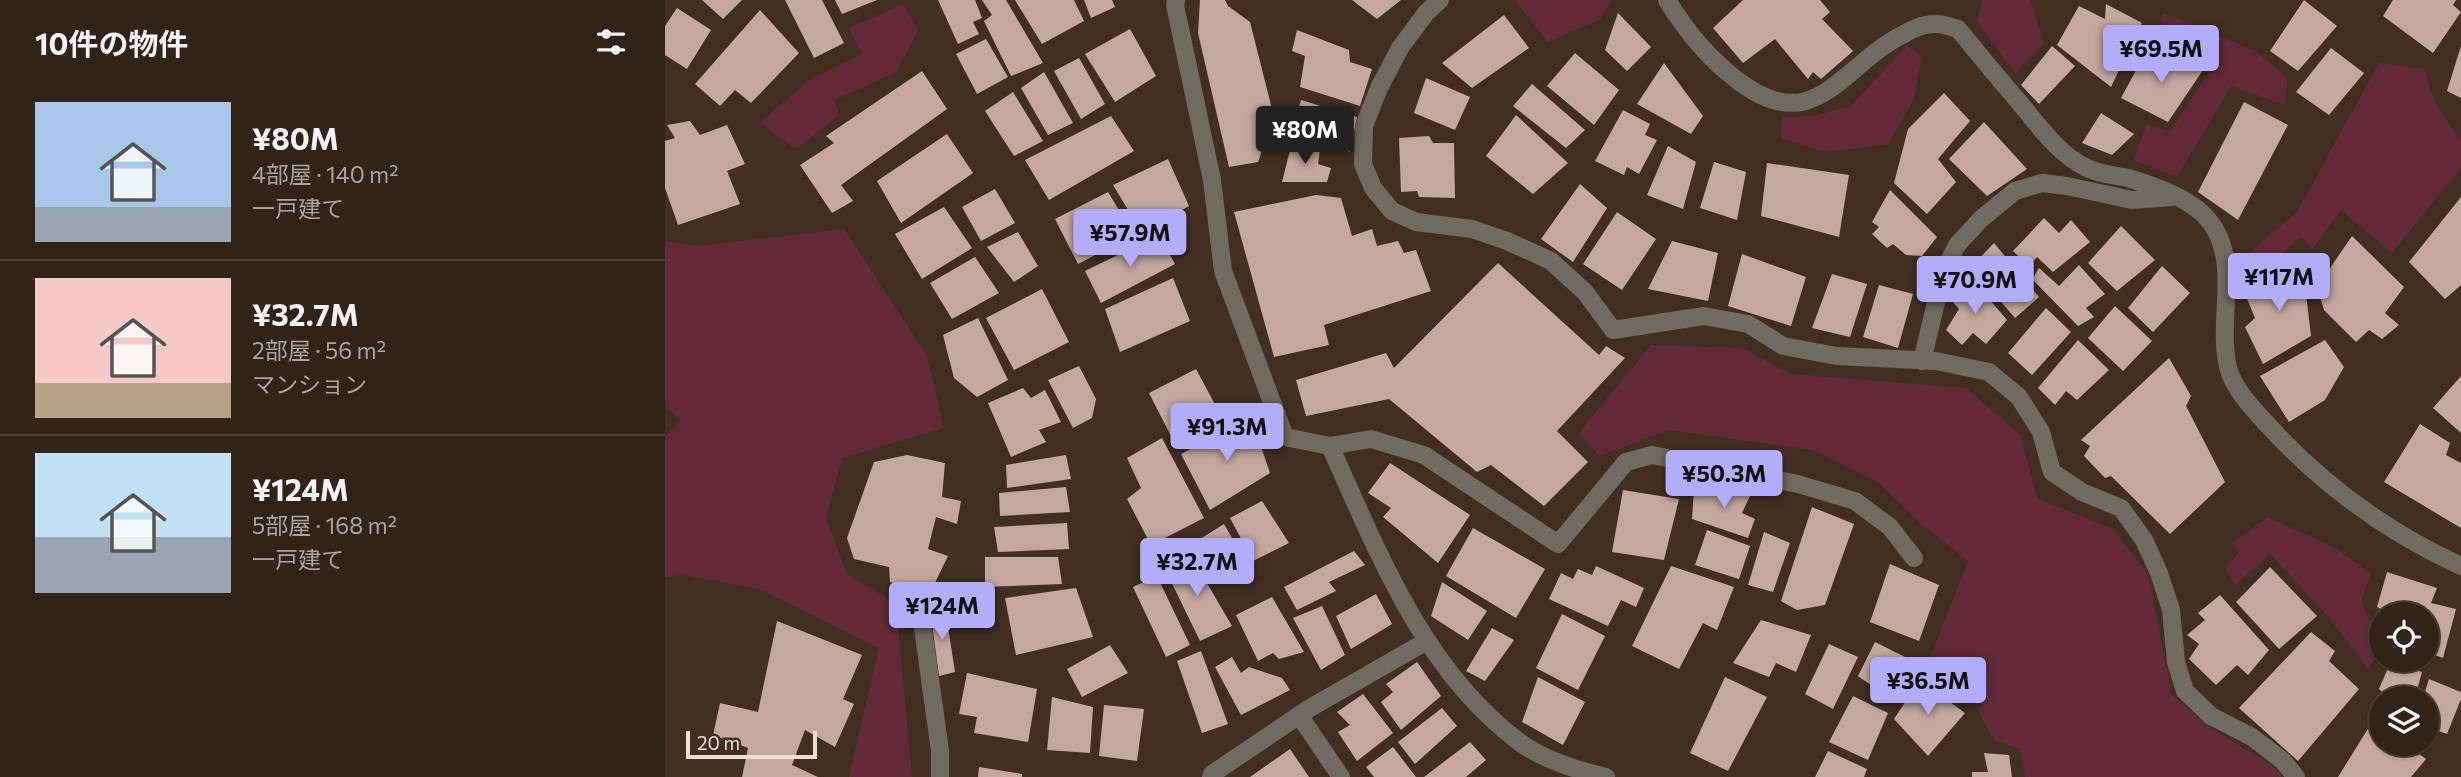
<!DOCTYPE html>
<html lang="ja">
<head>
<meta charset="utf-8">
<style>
  :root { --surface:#322319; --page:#3d2f26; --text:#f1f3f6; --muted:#a8a4a2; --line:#4d4038; --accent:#b3adf9 }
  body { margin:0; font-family:Commissioner,"Noto Sans JP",sans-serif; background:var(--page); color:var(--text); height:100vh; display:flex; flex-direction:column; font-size:26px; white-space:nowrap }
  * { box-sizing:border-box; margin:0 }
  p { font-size:23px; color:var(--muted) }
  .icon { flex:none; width:38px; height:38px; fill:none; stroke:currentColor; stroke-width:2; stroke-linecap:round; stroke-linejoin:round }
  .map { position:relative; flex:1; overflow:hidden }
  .side { display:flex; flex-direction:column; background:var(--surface); width:665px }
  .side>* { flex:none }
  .tools { position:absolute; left:1704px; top:602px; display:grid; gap:14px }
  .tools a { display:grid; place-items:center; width:70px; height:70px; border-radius:50%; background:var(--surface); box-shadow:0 2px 5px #0004,0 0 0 2px var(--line); font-size:35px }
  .scale { position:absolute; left:21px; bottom:18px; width:131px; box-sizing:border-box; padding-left:7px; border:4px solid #ebdfd6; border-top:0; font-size:19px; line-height:24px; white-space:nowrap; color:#ebdfd6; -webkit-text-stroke:5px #422f21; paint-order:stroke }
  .price { position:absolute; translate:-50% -60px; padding:0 16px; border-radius:7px; background:var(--accent); color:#111; font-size:23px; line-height:46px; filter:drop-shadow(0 2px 4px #0008) }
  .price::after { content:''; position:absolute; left:50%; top:42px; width:21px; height:16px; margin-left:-10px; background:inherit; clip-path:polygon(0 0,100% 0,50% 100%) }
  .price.on { background:#222; color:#fff }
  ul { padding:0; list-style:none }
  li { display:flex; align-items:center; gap:21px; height:175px; padding:0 35px }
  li+li { border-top:2px solid var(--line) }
  li span { display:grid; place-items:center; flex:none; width:196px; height:140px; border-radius:0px; color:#555 }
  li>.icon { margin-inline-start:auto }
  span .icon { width:84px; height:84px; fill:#fffc; stroke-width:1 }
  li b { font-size:30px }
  h2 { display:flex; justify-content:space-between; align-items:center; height:84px; padding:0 35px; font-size:30px }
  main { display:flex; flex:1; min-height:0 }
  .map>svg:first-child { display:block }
  .green { fill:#652a3a }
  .building { fill:#c5a7a1 }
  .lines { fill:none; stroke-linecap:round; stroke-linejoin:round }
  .minor { stroke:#706b61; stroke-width:18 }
</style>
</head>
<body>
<main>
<section class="side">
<h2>10件の物件<svg class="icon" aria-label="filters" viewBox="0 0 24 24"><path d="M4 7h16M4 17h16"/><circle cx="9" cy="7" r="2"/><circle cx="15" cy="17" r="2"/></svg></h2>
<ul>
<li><span style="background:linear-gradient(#a9c7e8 75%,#9aa5b1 0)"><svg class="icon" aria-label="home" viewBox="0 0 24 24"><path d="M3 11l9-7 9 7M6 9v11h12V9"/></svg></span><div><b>¥80M</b><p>4部屋 · 140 m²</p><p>一戸建て</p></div></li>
<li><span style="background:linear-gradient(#f6c9c9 75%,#b9a48a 0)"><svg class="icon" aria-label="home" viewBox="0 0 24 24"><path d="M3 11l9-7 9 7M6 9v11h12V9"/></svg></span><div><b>¥32.7M</b><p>2部屋 · 56 m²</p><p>マンション</p></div></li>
<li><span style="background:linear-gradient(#bfe0f5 60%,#9aa5b1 0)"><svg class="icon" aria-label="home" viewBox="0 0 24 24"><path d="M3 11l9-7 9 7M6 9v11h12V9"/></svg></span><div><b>¥124M</b><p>5部屋 · 168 m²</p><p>一戸建て</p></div></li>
</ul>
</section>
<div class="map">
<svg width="1796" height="777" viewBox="0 0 1796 777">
  <rect width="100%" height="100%" fill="#422f21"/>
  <!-- green -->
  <g class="green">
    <polygon points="850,0 947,0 935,19 883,42"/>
    <polygon points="1318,0 1365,0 1379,43 1350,73 1312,21"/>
    <polygon points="238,4 253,30 231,72 170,100 174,115 131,149 94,123 147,78 197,54 184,28"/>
    <polygon points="1498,13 1590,51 1623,78 1619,105 1566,86 1512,177 1468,160 1482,124 1505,132 1550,63 1494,31"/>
    <polygon points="1242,46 1257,56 1249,99 1223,144 1160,152 1116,138 1117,117 1147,116 1186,106"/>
    <polygon points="1714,63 1759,69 1769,101 1796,142 1796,168 1727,253 1676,210 1648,248 1637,237 1581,282 1586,251 1632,212"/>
    <polygon points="179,229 262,356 279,428 177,458 161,518 182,574 231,603 247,777 184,777 214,648 94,589 19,575 0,577 0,436 16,421 0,406 0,241 32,246"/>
    <polygon points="986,345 1077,348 1126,374 1301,388 1355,435 1372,498 1448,529 1483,574 1507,695 1546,728 1608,766 1617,777 1360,777 1355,749 1329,740 1309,703 1262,666 1303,561 1254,522 1214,483 1148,450 1004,430 934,456 914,433"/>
    <polygon points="1603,517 1672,549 1706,574 1696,602 1716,642 1704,670 1662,615 1605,554 1570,585 1560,568 1574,552 1566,544"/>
  </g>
  <!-- building -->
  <g class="building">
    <polygon points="37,0 77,0 58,19"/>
    <polygon points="120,0 157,0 179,43 149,58"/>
    <polygon points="170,0 212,0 177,14"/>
    <polygon points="273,0 310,0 317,18 308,22 314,34 293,44"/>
    <polygon points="317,0 341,0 378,63 346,76 319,21 327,15"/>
    <polygon points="350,0 409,0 419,21 377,44"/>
    <polygon points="419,0 447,0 450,7 426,18"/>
    <polygon points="535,0 560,0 563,6 585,22 609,117 593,162 564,167 533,33"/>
    <polygon points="687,0 736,0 712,19"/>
    <polygon points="1078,0 1155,0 1165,12 1157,19 1188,51 1156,79 1148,72 1143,79 1110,39 1078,63 1048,28"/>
    <polygon points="1639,0 1672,26 1633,71 1605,51"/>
    <polygon points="1728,0 1791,0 1788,5 1796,12 1768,53 1718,16"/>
    <polygon points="1441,4 1477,23 1446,87 1392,45 1414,6 1440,19"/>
    <polygon points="12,8 46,30 22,69 0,55 0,26"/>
    <polygon points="95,10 134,53 86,103 70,90 55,106 30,84"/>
    <polygon points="953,13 986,47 962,71 940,50"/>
    <polygon points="839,15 864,48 807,88 777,63"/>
    <polygon points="465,29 491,76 450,102 420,54"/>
    <polygon points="632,30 684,50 685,62 707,69 695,106 635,87 640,56 627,51"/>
    <polygon points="321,39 343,77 312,94 291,54"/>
    <polygon points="1387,46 1410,66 1374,104 1356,85"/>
    <polygon points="1796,46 1796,98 1782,91"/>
    <polygon points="1666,48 1699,73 1664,115 1631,92"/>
    <polygon points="1482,50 1519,68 1524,56 1540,67 1503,122 1456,98"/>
    <polygon points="910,53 954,90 929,125 882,86"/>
    <polygon points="414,58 440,104 416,119 389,71"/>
    <polygon points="999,63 1038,116 1026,134 972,104"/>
    <polygon points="257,71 282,109 176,185 188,201 167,213 135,165 169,143 161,136"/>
    <polygon points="379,72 408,123 383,135 356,88"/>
    <polygon points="761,78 805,97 790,130 749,113"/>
    <polygon points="867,84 920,130 901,148 848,106"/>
    <polygon points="348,92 378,141 349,156 320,111"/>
    <polygon points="1279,93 1305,121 1273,159 1291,182 1262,214 1229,183 1243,129"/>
    <polygon points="636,100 692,117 685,152 626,134"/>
    <polygon points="1579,102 1623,125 1573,220 1533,192"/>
    <polygon points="958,110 985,124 980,135 992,140 974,174 962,167 959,175 930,161"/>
    <polygon points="1436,113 1469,134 1447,155 1417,143"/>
    <polygon points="851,115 903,163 868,194 821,156"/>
    <polygon points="446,116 469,151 384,200 360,160"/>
    <polygon points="25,121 35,135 62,125 80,164 62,171 75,204 13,225 0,188 0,141 10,138 2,125"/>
    <polygon points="1319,122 1362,169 1322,196 1284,159"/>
    <polygon points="282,134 308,173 236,223 212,181"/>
    <polygon points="764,136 768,143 789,143 790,198 754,197 752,191 736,192 734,138"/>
    <polygon points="627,142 655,150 653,164 666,168 662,182 617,182"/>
    <polygon points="1003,146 1031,162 1018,209 982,195"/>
    <polygon points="503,159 524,206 477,233 448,185"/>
    <polygon points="1049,162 1081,172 1072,220 1035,208"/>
    <polygon points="1102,163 1184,175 1174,237 1096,216"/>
    <polygon points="915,184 942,208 908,262 876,239"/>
    <polygon points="330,189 350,223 316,241 297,207"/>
    <polygon points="1225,190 1272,237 1257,256 1241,255 1228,244 1222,248 1207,234 1214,227 1207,222"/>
    <polygon points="443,192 469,235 413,264 390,219"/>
    <polygon points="651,195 676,198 687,236 707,229 712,246 733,241 739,253 751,250 766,291 659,325 664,345 609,357 569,212"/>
    <polygon points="1796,197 1796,285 1780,299 1744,262"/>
    <polygon points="279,207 307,248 257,279 230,234"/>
    <polygon points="952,212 991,239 957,290 918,264"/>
    <polygon points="1379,218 1394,233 1406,220 1425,242 1388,272 1372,257 1364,266 1348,251"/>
    <polygon points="1456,226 1490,260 1452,291 1423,263"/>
    <polygon points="353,232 373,266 349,282 322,247"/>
    <polygon points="494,235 510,264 436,303 420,271"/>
    <polygon points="1687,236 1739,287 1720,313 1734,325 1717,339 1704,330 1691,342 1659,310 1652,287"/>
    <polygon points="1007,241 1053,253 1043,301 983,289"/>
    <polygon points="1329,243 1374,297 1350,318 1306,267"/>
    <polygon points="1077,254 1141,277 1126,326 1063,306"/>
    <polygon points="310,257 334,293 287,319 265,283"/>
    <polygon points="1626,261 1640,285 1646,336 1598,364 1580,327 1590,318 1580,294"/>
    <polygon points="833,263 934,355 941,346 960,358 892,431 923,462 879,506 826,465 812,472 724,399 641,416 631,380 721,353 729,368"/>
    <polygon points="1414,265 1440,294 1421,308 1429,317 1413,326 1367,279 1374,268 1394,286"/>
    <polygon points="1497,266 1525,293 1488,332 1463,308"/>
    <polygon points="1167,274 1202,284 1185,337 1147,328"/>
    <polygon points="508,278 525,321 455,352 440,309"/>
    <polygon points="1307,279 1342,320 1321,344 1308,333 1297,345 1281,330 1294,309 1287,301"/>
    <polygon points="1214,285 1248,294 1233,348 1198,337"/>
    <polygon points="377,289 404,342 349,370 321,318"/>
    <polygon points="1450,306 1487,341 1458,371 1423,338"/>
    <polygon points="1381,308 1406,332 1367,375 1343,353"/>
    <polygon points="313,318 343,380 312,397 289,378 278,335"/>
    <polygon points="1413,340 1444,370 1412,400 1401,391 1390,405 1373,388"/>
    <polygon points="1660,340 1679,367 1660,400 1624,422 1595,376"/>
    <polygon points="1504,358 1526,396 1521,406 1560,482 1505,534 1446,476 1440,478 1419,456 1425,446 1416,440"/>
    <polygon points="414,366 431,399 427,418 408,428 383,380"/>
    <polygon points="531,369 560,423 512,448 484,393"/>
    <polygon points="1796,376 1796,433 1768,408"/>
    <polygon points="358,388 366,398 380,390 396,422 374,430 381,442 346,457 323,403"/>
    <polygon points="586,417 605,473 545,510 516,454"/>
    <polygon points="1755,424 1785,443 1781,455 1796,463 1796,528 1719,482"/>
    <polygon points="497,438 539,518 486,545 462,499 476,488 462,458"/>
    <polygon points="242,455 280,463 277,497 296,501 292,524 271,517 263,549 283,556 264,595 225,582 224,567 189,559 182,538 209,462"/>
    <polygon points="401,455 406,479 342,488 341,465"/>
    <polygon points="725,463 805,515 773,563 718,517 726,508 703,493"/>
    <polygon points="1057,483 1086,494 1077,513 1090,519 1083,538 1027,519 1029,490 1055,496"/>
    <polygon points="401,487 405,512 335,516 334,493"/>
    <polygon points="958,490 1014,499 999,560 947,552"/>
    <polygon points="597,501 624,543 588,561 565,518"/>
    <polygon points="1147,507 1189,524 1160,605 1132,610 1116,601"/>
    <polygon points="402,523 404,549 333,552 329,527"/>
    <polygon points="559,524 583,566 552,583 532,541"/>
    <polygon points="808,528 880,569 851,618 781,576"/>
    <polygon points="1042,530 1085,546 1074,579 1030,565"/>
    <polygon points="1099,532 1125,543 1108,592 1083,585"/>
    <polygon points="689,551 700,565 664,582 671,591 632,610 619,587"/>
    <polygon points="525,554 567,626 535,641 499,567"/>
    <polygon points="320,557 393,557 397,584 320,587"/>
    <polygon points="1225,564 1274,585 1254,641 1205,622"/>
    <polygon points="931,566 979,588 971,607 956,600 943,626 884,599 896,573 908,579 913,569 927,575"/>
    <polygon points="1006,566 1069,587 1052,630 1038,623 1014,669 967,646"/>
    <polygon points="1605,567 1652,616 1614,649 1571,602"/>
    <polygon points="1722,572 1772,588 1766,603 1791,609 1778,658 1762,652 1762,614 1727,614 1712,607"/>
    <polygon points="492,576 525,645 501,657 468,587"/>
    <polygon points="777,582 822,611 803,640 766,616"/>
    <polygon points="411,588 428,637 351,655 340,598"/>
    <polygon points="711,594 727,624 686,649 671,616"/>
    <polygon points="1555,595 1604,650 1583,675 1572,665 1551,685 1524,659 1534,644 1522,635 1540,620 1533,613"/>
    <polygon points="607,597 639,652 614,659 608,653 593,661 571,615"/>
    <polygon points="657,606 680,655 656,670 628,618"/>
    <polygon points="265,608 280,608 290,672 274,676"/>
    <polygon points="897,614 940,636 913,690 871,668"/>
    <polygon points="1096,620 1146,635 1131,672 1111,663 1104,677 1068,663"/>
    <polygon points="112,621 197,655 178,699 189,704 170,747 140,730 127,765 153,777 77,777 83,748 48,735 55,703 93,712"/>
    <polygon points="827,628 849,640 820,681 801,671"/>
    <polygon points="1646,632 1670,651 1664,661 1694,689 1633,761 1574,708"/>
    <polygon points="1210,642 1244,659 1220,695 1193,676"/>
    <polygon points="1164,644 1193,657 1168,709 1140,694"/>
    <polygon points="445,645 463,673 417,697 402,669"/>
    <polygon points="536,651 563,724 537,733 512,661"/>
    <polygon points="567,657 576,673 584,667 617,678 625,690 576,715 550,667"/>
    <polygon points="1726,661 1757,672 1750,698 1724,698 1714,689"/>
    <polygon points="752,662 776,696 736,730 716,702 728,692 721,684"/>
    <polygon points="302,673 372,689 363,742 309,733 312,717 294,714"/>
    <polygon points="873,677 920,702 898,745 857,722"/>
    <polygon points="1060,677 1102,697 1063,771 1025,753"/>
    <polygon points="1764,679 1796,692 1796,699 1782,734 1762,727 1762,698 1758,698"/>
    <polygon points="1255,680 1300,713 1263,756 1229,719"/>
    <polygon points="698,694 728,733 692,761 673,732 685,725 672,712"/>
    <polygon points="1188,696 1223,713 1203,760 1164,742"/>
    <polygon points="387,697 428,707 425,753 382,750"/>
    <polygon points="439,705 479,709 472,761 434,756"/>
    <polygon points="777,708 792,726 750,764 733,742"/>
    <polygon points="1709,719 1717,725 1717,744 1741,744 1761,759 1746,777 1673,777"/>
    <polygon points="805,742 821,760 801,777 759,777"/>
    <polygon points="728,747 751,777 709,777 701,767"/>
    <polygon points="625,749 644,777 585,777"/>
    <polygon points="1163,751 1202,769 1199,777 1150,777"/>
    <polygon points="1319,753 1344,755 1347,777 1307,777 1307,772 1323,772"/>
    <polygon points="314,767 357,774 357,777 313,777"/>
  </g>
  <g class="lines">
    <!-- minor -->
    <g class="minor">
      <path d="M 511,0 L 510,5 L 547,180 L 558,271 L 620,437 L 665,446 C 713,552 757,668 853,741 C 878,760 911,770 941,777"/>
      <polyline points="775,0 761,13 735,48 714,88 699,126 698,164 708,188 727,211 751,222 807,229 842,241 886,261 920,292 948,330 1039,316 1083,324 1118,346 1172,356 1271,361 1324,372 1354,397 1376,432 1387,472 1417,492 1456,508 1479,540 1494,573 1506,610 1511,662 1520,691 1546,716 1587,737 1618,761 1631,777"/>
      <path d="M 1002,0 C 1021,31 1043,58 1072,80 C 1150,140 1175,67 1237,35 C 1248,29 1259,23 1272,24 C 1279,24 1286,27 1293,29 C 1313,53 1333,78 1354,102 C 1373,125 1394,155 1422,168 C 1433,174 1450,175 1463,178 C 1487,185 1520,196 1539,215 C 1579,255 1551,317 1563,367 C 1568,388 1587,408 1601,423 C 1656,484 1722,532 1796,566"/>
      <polyline points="1257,361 1278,273 1292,245 1316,219 1350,191 1377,183 1402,186 1467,200 1507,197"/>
      <polyline points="665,446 706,439 759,455 893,544 961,462 987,455 1133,484 1190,501 1225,527 1249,558"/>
      <polyline points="256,614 275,751 275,777"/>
      <polyline points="634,715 676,777"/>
      <polyline points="546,777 547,774 645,708 762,641"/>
    </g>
  </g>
</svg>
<div class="tools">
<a><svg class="icon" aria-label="locate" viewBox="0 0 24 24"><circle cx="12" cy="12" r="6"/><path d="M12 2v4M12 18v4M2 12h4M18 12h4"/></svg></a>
<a><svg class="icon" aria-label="layers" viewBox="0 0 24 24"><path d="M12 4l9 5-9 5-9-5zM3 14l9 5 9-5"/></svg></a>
</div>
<div class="scale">20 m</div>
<b class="price" style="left:1496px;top:85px">¥69.5M</b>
<b class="price on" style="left:640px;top:166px">¥80M</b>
<b class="price" style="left:465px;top:269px">¥57.9M</b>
<b class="price" style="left:1614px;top:313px">¥117M</b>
<b class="price" style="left:1310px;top:316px">¥70.9M</b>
<b class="price" style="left:562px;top:463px">¥91.3M</b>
<b class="price" style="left:1059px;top:510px">¥50.3M</b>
<b class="price" style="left:532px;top:598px">¥32.7M</b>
<b class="price" style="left:277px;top:642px">¥124M</b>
<b class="price" style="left:1263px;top:717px">¥36.5M</b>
</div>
</main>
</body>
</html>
